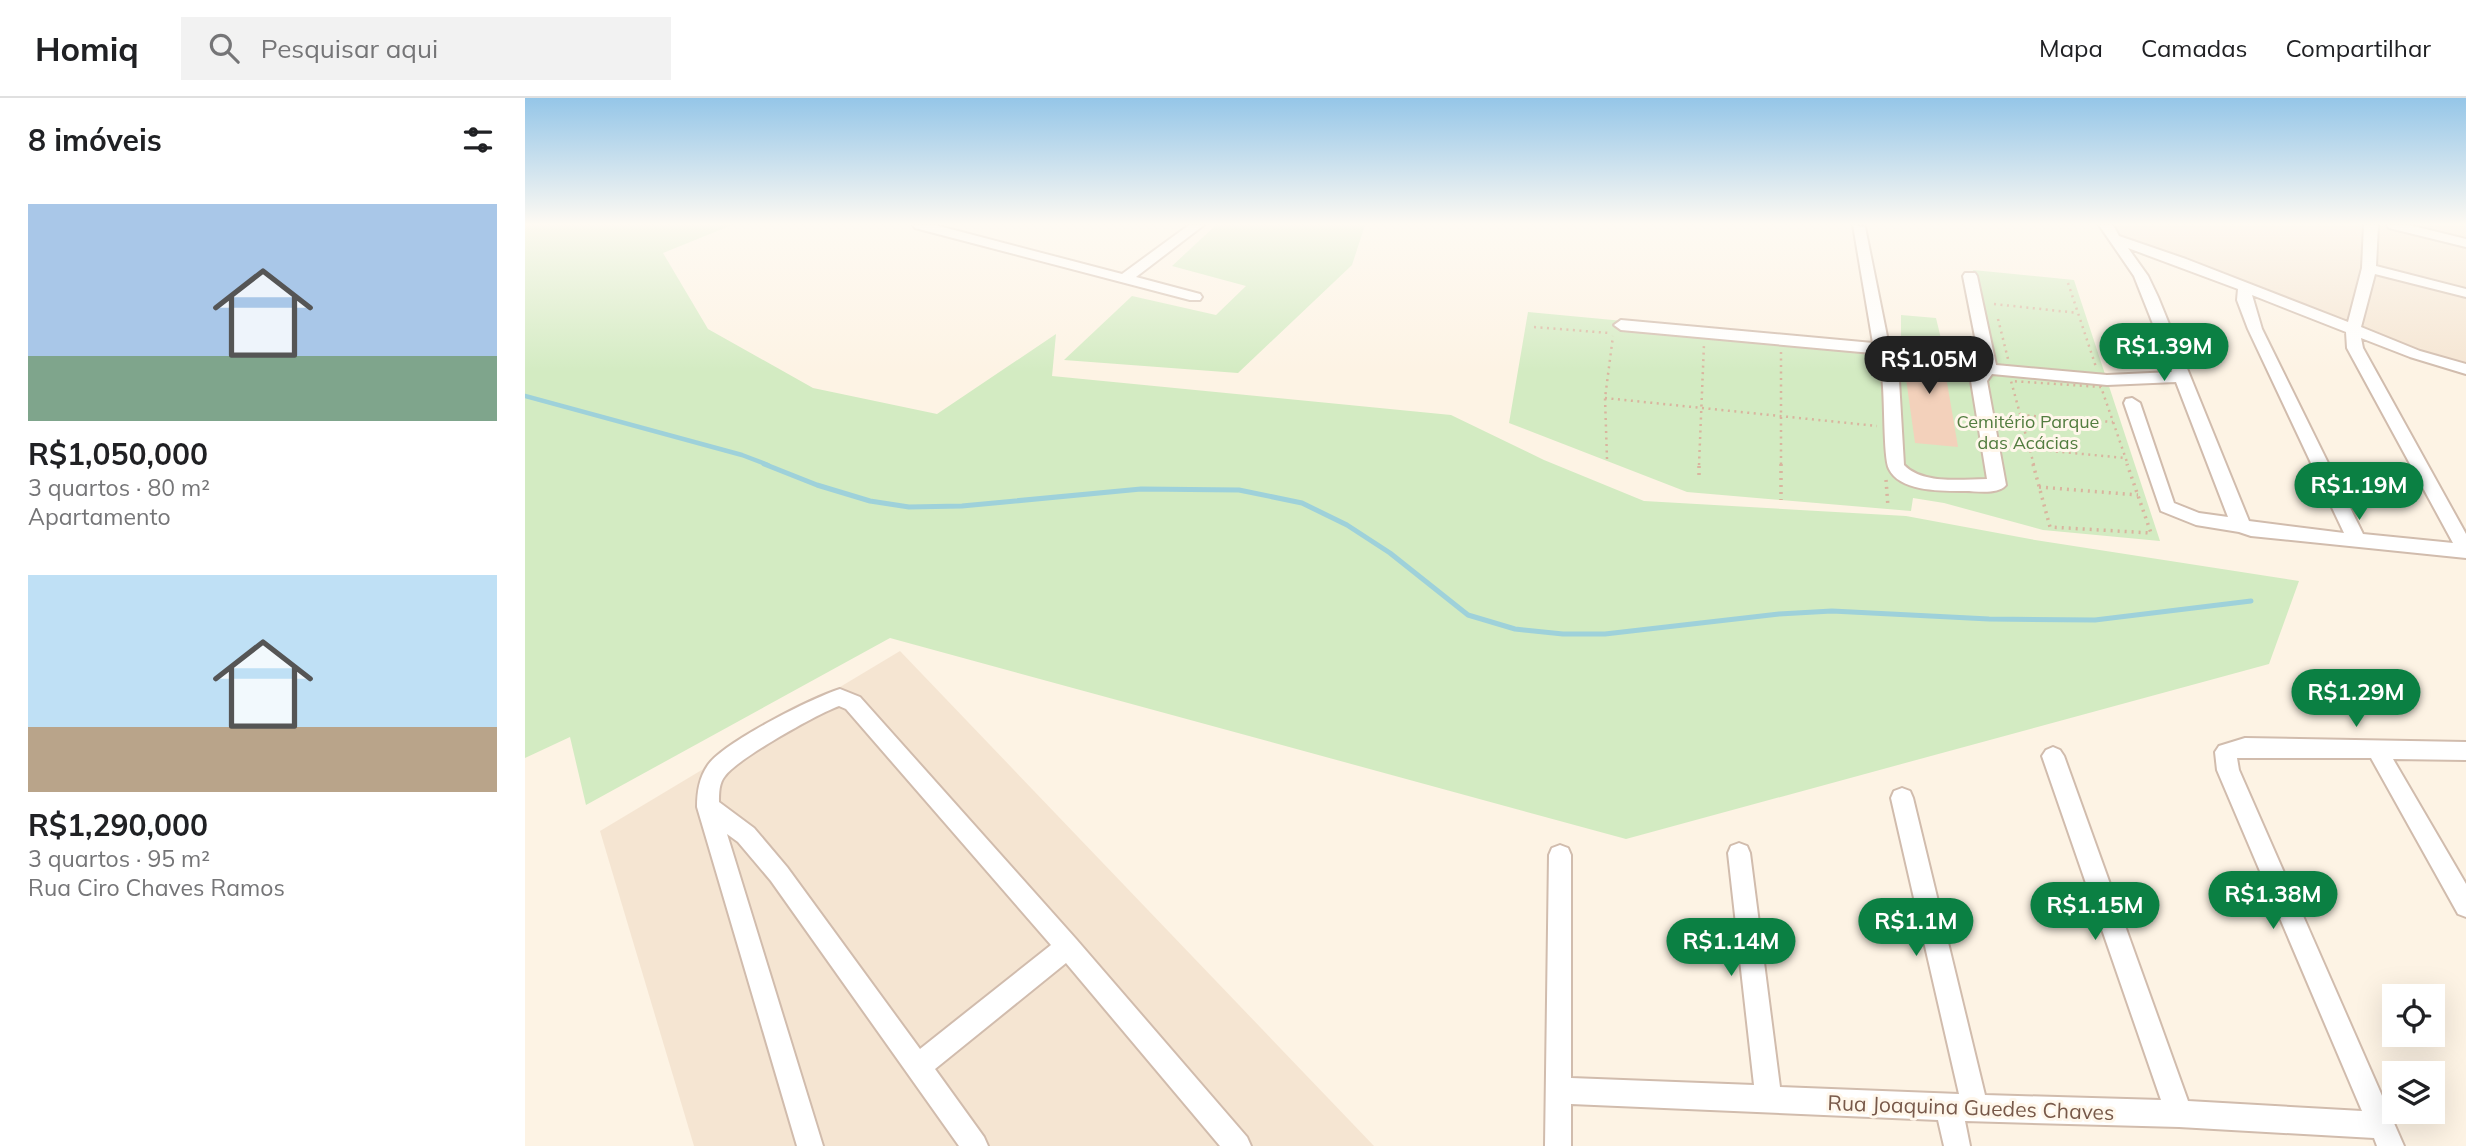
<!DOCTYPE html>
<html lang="pt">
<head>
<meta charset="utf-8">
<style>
  :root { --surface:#fff; --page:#f2f2f2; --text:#202124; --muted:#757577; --line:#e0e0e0; --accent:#0b8043 }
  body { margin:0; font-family:Mulish,sans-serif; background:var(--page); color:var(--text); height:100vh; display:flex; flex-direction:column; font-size:26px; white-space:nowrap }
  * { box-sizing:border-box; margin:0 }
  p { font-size:23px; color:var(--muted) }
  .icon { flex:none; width:38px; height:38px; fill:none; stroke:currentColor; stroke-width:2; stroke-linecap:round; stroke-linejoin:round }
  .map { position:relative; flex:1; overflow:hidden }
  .details { display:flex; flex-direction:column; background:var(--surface); width:525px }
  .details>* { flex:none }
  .controls { position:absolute; left:1857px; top:886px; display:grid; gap:14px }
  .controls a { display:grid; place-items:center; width:63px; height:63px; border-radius:0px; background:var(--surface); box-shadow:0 7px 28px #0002; font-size:35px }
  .price { position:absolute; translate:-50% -60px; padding:0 16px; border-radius:24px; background:var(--accent); color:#fff; font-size:23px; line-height:46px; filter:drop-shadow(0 2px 4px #0008) }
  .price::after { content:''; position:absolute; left:50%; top:42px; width:21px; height:16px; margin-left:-10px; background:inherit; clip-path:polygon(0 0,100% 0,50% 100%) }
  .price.selected { background:#222; color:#fff }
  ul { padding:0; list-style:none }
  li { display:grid; align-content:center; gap:14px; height:371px; padding:0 28px }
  li span { display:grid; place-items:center; height:217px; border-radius:0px; color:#555 }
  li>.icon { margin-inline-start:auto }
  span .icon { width:126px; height:126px; fill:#fffc; stroke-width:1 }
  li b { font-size:30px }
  h2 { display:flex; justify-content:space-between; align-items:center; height:84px; padding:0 28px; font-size:30px }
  header { display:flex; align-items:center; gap:42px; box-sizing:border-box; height:98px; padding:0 35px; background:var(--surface); border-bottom:2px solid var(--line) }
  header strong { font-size:33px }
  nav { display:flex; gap:38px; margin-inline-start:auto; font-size:24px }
  .search { width:490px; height:63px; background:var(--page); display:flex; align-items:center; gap:18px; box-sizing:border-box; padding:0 24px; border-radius:0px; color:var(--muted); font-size:26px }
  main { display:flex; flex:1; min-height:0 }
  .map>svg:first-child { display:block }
  .residential { fill:#f5e5d2 }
  .green { fill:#d3ebc2 }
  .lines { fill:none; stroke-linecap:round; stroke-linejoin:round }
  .stream-far1 { stroke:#9ed1da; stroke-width:4.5 }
  .stream { stroke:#9ed1da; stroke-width:5 }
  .building { fill:#f3d1bb }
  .minor-casing { stroke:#d1bcad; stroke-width:4 }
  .path-far1 { stroke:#d9b49e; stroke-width:2.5; stroke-dasharray:2 4.5; stroke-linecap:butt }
  .path { stroke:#d9b49e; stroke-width:3.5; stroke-dasharray:2 5; stroke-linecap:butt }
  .minor { fill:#fff; fill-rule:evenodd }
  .labels { text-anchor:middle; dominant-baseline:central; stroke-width:6; stroke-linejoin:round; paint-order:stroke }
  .park-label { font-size:18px; fill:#537d40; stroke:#fff7eb }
  .near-street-label { font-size:21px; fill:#775849; stroke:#fff7eb }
</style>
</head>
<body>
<header>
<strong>Homiq</strong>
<div class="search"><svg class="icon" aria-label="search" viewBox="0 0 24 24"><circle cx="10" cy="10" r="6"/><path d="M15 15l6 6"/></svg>Pesquisar aqui</div>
<nav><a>Mapa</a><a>Camadas</a><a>Compartilhar</a></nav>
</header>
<main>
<section class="details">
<h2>8 imóveis<svg class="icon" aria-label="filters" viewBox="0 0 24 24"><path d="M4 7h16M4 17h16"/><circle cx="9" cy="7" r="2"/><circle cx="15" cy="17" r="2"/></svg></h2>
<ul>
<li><span style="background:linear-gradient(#a9c7e8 70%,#7fa58c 0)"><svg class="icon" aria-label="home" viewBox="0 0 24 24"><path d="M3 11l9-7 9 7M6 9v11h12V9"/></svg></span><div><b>R$1,050,000</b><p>3 quartos · 80 m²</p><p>Apartamento</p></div></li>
<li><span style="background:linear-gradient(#bfe0f5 70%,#b9a48a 0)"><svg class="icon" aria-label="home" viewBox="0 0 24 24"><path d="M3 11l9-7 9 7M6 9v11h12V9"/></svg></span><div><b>R$1,290,000</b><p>3 quartos · 95 m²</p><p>Rua Ciro Chaves Ramos</p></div></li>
</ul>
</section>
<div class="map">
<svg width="1941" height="1048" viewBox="0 0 1941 1048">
  <rect width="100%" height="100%" fill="#fdf3e4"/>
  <!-- residential -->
  <g class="residential">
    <polygon points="1584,127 1941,127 1941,269 1819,232 1591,143"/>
    <polygon points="375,553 849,1048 169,1048 75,733"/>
  </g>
  <!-- green -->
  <g class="green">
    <polygon points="0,127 207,127 138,155 183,231 288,290 412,316 531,236 527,278 926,317 1019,362 1119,403 1381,418 1510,442 1774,483 1744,566 1101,741 365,540 61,707 45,639 0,660"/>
    <polygon points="691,127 840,127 827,167 713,275 539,262 607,198 691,217 721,188 647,168"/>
    <polygon points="1448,172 1549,182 1635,443 1518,432 1419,405 1388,400 1386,413 1162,394 984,325 1003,214 1376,249 1376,217 1411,220 1418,249 1460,253"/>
  </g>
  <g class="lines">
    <!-- stream-far1 -->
    <polyline class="stream-far1" points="0,298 217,357 243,367"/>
    <!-- stream -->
    <polyline class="stream" points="239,366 292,387 345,403 384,409 437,408 616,391 714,392 777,405 822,427 865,455 943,517 990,531 1038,536 1080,536 1254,516 1307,513 1464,521 1570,522 1726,503"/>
  </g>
  <!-- building -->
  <polygon class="building" points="1376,245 1416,249 1433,349 1390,345"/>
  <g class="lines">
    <!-- minor casing -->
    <g class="minor-casing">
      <g id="minor">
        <polygon points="388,127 410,127 597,176 664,127 679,127 611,179 675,196 677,199 675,202 665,202 390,130"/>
        <path d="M 1328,127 L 1340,129 L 1365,253 L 1374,282 L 1379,367 C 1398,387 1438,381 1462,381 L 1446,283 L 1448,274 L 1456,269 L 1438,178 L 1440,175 L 1450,175 L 1452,178 L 1471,267 L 1582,277 L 1647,274 L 1609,178 L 1574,127 L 1588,127 L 1594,138 L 1661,161 L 1823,224 L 1837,170 L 1839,127 L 1853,127 L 1851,168 L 1941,191 L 1941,199 L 1850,176 L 1836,229 L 1895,253 L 1941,266 L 1941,276 L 1885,259 L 1836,240 L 1838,250 L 1941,436 L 1941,460 L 1726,438 L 1714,434 L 1671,427 L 1636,413 L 1599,305 L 1601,301 L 1607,300 L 1615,305 L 1649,405 L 1674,415 L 1703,419 L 1651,284 L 1582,287 L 1467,276 L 1462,283 L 1481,387 C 1473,397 1451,393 1440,393 C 1418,393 1375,394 1364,371 C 1358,360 1360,297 1357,279 C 1356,269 1356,260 1347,255 L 1096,232 L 1089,227 L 1096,222 L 1348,245 ZM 1603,150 L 1713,191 L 1712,202 L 1723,231 L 1819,435 L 1724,423 L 1633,199 L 1623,178 ZM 1727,197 L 1821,234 L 1822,250 L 1928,445 L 1838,436 L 1737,231 Z"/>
        <polygon points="1862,127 1884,127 1941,141 1941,149 1864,130"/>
        <path d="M 315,591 L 335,599 L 551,841 L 722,1039 L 726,1048 L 695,1048 L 541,865 L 410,971 L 459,1039 L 463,1048 L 434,1048 L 246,783 L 213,744 L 202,736 L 298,1048 L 272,1048 L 172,709 C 172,694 174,680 183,667 C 199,644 287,600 315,591 ZM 314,608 L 321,611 L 526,847 L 395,951 L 262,769 L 229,730 L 194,704 C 194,695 194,685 200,678 C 212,661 292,616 314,608 Z"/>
        <polygon points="1720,640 1941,644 1941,662 1868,661 1941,786 1941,819 1933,816 1846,660 1712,660 1714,672 1879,1048 1852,1048 1849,1040 1654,1029 1440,1023 1445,1048 1419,1048 1413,1022 1046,1006 1046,1048 1020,1048 1024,757 1027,750 1035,747 1043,750 1046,757 1046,980 1229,987 1203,755 1206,748 1214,745 1222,748 1225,755 1255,989 1434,996 1366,700 1369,693 1377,690 1385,693 1388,700 1460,997 1636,1002 1517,658 1521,652 1528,649 1535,652 1539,658 1663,1003 1837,1013 1692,672 1690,654 1694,648"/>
      </g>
    </g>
    <!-- path-far1 -->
    <g class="path-far1">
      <polyline points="1543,185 1571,269"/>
      <polyline points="1469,206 1553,215"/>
      <polyline points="1473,221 1483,261"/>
      <polyline points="1009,229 1084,235"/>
      <polyline points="1256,254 1256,367"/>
      <polyline points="1080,300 1352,328"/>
      <polyline points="1496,317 1588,324"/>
      <polyline points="1505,351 1600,360"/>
      <polyline points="1082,361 1080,300 1088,238"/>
      <polyline points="1174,367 1179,246"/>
      <polyline points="1509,367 1486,283 1576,289 1603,367"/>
    </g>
    <!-- path -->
    <g class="path">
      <polyline points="1256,366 1256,402"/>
      <polyline points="1508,366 1525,429 1626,435 1602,366"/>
      <polyline points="1174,377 1174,366"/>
      <polyline points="1361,382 1363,409"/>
      <polyline points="1514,389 1613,397"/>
    </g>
    <!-- minor -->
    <use href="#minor" class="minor"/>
  </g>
  <!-- sky -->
  <linearGradient id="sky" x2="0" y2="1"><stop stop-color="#95c6e8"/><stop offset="0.46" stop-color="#fefaf3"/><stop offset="1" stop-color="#fefaf3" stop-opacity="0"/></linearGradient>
  <rect width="1941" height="274" fill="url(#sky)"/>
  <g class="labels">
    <!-- park labels -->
    <g class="park-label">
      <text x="1503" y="323">Cemitério Parque<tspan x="1503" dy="21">das Acácias</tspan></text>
    </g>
    <!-- near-street labels -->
    <g class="near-street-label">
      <text transform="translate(1446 1009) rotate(2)">Rua Joaquina Guedes Chaves</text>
    </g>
  </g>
</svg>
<div class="controls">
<a><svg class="icon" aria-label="locate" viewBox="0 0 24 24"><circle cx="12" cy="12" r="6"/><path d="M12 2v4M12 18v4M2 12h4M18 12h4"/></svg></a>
<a><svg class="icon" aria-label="layers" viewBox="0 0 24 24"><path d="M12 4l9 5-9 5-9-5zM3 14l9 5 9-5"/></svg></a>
</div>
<b class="price" style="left:1639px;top:285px">R$1.39M</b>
<b class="price selected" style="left:1404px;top:298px">R$1.05M</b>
<b class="price" style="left:1834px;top:424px">R$1.19M</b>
<b class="price" style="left:1831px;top:631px">R$1.29M</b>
<b class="price" style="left:1748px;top:833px">R$1.38M</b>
<b class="price" style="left:1570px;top:844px">R$1.15M</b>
<b class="price" style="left:1391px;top:860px">R$1.1M</b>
<b class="price" style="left:1206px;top:880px">R$1.14M</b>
</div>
</main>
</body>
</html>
